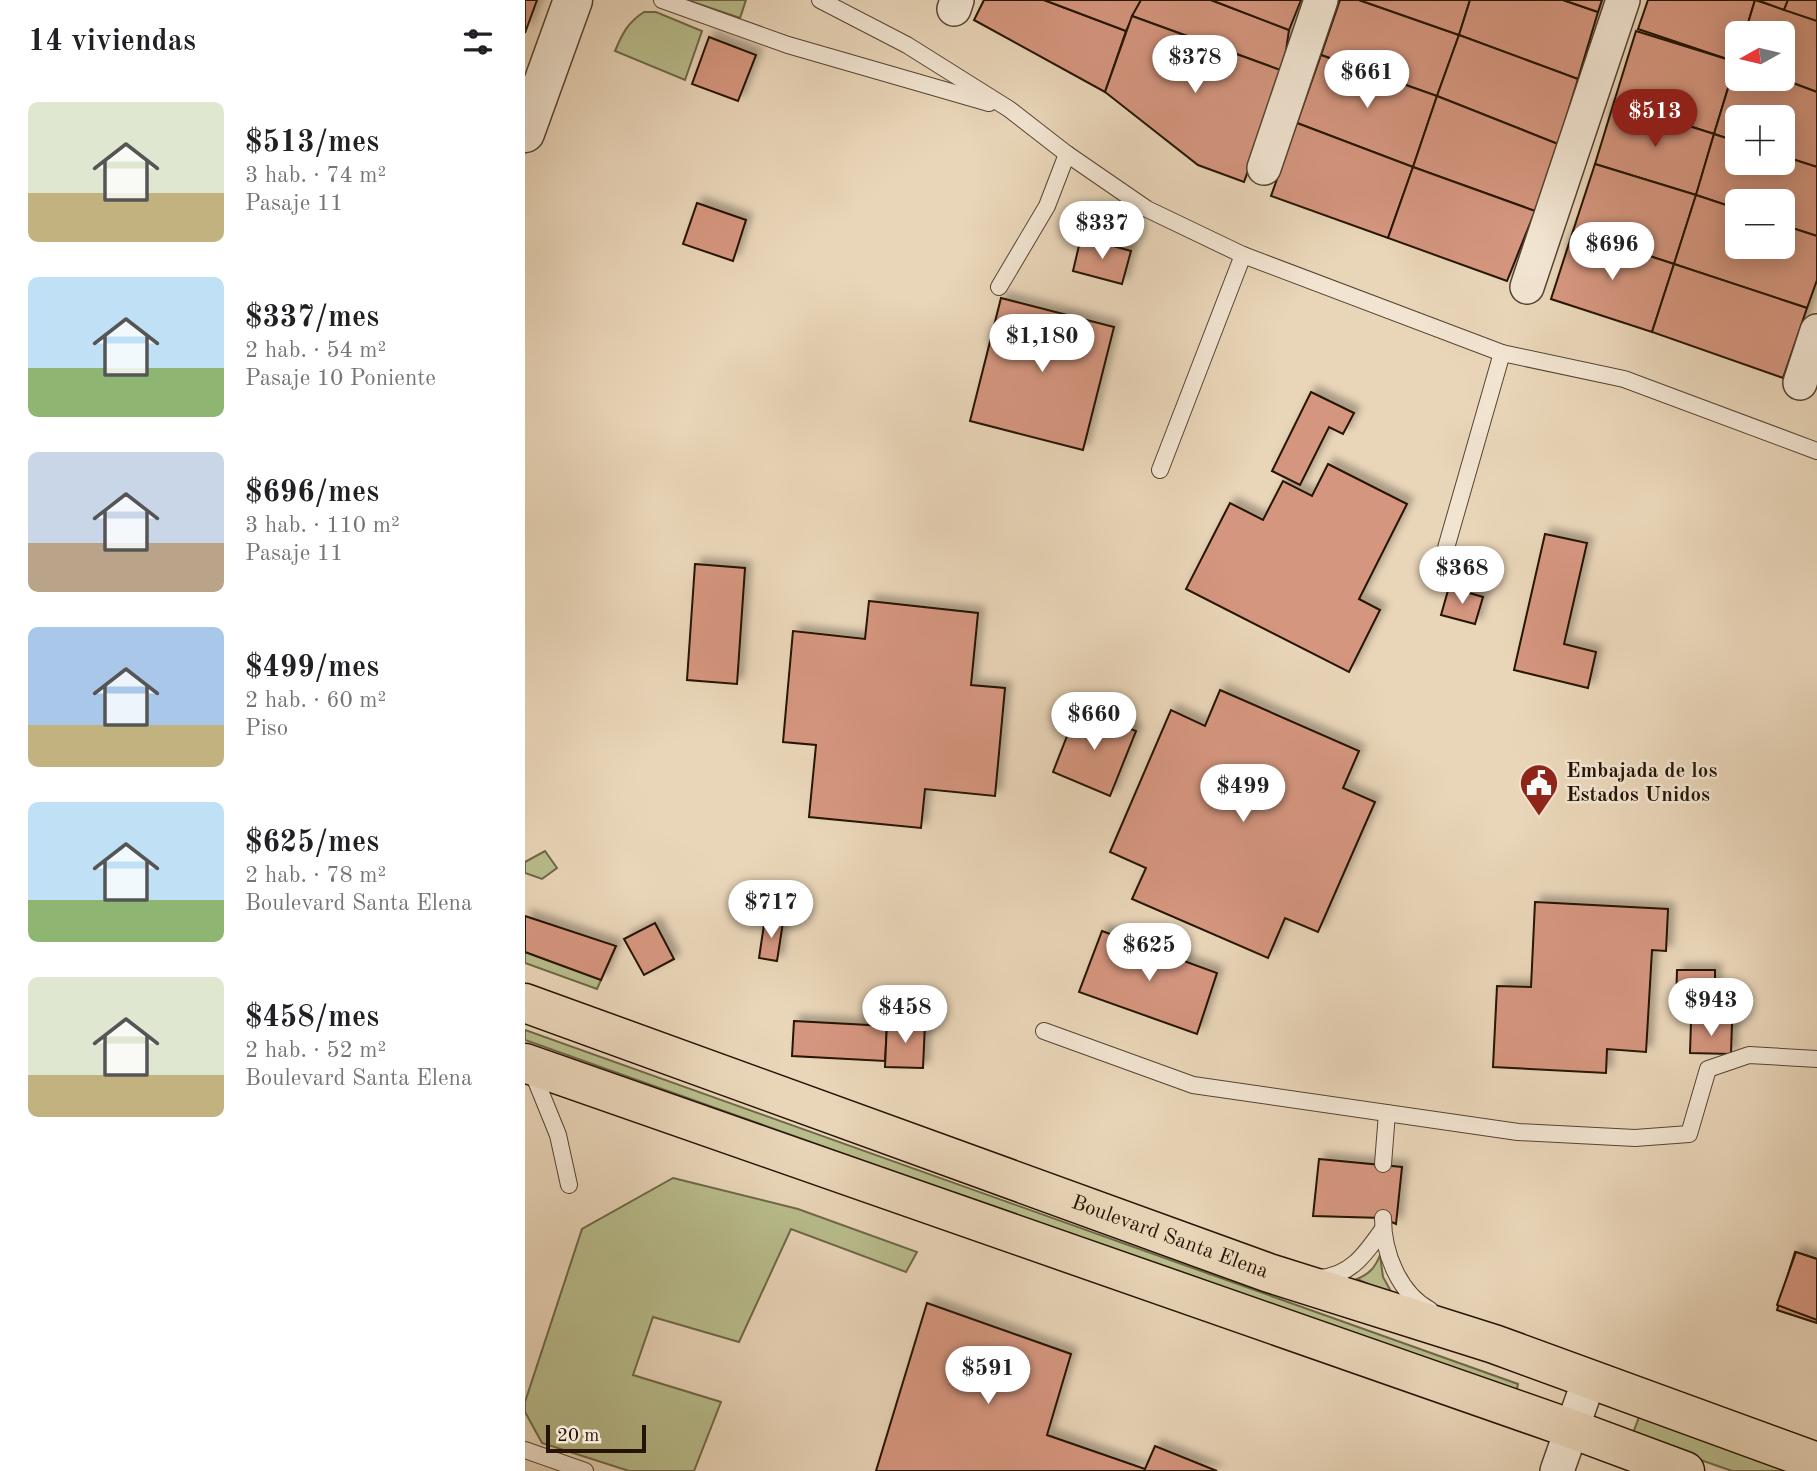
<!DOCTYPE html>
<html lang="es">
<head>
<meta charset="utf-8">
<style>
  :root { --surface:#fff; --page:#f2f2f2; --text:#202124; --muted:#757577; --accent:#8f2418 }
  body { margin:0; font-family:"Old Standard TT",serif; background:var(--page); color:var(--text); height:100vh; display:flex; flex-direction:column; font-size:26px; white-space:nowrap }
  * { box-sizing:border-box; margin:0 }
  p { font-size:23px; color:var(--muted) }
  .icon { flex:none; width:38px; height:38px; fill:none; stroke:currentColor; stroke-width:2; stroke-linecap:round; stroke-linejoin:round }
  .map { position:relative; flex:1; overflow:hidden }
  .sheet { display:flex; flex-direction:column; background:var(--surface); width:525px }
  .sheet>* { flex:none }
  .needle { width:46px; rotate:262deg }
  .controls { position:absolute; left:1200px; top:21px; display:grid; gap:14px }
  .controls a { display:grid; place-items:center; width:70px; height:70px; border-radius:10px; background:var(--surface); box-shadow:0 4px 18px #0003; font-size:35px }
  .scale { position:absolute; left:21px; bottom:18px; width:100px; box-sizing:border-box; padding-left:7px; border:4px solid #251304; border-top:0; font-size:19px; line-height:24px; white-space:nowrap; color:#251304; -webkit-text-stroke:5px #f1e4d1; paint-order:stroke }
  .price { position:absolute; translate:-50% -60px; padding:0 16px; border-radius:24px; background:#fff; color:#222; font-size:23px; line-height:46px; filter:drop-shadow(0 2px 4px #0008) }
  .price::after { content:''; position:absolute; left:50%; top:42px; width:21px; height:16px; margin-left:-10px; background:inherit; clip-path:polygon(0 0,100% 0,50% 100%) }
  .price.current { background:var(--accent); color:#fff }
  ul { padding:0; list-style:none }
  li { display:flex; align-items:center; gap:21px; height:175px; padding:0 28px }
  li span { display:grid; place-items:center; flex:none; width:196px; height:140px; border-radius:10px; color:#555 }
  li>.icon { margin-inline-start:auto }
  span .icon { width:84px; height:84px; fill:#fffc; stroke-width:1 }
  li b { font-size:30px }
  h2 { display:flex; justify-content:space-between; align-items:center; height:84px; padding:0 28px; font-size:30px }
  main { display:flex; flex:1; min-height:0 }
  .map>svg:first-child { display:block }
  .green { fill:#b9bd8d; stroke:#6f6848; stroke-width:2 }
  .building { fill:#d5967f; stroke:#251304; stroke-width:2; filter:url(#shadow) }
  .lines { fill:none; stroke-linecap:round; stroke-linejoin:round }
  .service-casing { stroke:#564431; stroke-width:18 }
  .minor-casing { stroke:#564431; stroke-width:36 }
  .tertiary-casing { stroke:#564431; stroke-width:41 }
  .primary-casing { stroke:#251304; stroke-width:41 }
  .service { stroke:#f1e4d1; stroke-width:16 }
  .minor { stroke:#f1e4d1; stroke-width:33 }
  .tertiary { stroke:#f1e4d1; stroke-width:38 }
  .primary { stroke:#e9d5b8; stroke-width:38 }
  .labels { text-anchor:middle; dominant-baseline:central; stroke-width:5; stroke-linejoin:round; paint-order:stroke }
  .poi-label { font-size:21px; font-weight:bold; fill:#251304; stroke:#f1e4d1; text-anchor:start }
  .street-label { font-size:21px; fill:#251304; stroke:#f1e4d1 }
</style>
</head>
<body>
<main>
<section class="sheet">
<h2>14 viviendas<svg class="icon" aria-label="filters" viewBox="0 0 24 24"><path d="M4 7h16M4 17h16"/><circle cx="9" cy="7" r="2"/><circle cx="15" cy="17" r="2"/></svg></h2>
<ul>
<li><span style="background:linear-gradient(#dfe7d0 65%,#c2b280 0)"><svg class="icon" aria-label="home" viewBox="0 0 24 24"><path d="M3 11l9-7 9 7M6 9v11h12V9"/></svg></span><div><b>$513/mes</b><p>3 hab. · 74 m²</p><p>Pasaje 11</p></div></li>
<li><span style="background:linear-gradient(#bfe0f5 65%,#8fb573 0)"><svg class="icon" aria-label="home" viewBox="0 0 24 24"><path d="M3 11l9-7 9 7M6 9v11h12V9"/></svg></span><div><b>$337/mes</b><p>2 hab. · 54 m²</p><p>Pasaje 10 Poniente</p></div></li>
<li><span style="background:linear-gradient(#c9d6e8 65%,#b9a48a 0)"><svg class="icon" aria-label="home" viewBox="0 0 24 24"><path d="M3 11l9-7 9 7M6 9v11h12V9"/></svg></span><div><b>$696/mes</b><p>3 hab. · 110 m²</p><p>Pasaje 11</p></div></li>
<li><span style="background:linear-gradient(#a9c7e8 70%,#c2b280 0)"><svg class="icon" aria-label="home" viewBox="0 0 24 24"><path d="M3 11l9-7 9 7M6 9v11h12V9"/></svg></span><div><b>$499/mes</b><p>2 hab. · 60 m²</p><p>Piso</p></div></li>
<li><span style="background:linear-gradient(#bfe0f5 70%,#8fb573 0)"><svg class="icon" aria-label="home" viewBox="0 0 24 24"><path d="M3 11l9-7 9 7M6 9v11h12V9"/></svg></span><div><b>$625/mes</b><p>2 hab. · 78 m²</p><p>Boulevard Santa Elena</p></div></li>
<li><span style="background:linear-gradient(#dfe7d0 70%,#c2b280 0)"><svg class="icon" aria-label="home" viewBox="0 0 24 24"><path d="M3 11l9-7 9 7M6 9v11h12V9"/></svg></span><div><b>$458/mes</b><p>2 hab. · 52 m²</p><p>Boulevard Santa Elena</p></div></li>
</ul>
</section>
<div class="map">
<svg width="1292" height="1471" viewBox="0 0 1292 1471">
  <defs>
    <filter id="shadow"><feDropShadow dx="6" dy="-6" stdDeviation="3.5" flood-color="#0004"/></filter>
  </defs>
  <rect width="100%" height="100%" fill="#e9d5b8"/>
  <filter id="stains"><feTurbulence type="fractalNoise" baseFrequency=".00286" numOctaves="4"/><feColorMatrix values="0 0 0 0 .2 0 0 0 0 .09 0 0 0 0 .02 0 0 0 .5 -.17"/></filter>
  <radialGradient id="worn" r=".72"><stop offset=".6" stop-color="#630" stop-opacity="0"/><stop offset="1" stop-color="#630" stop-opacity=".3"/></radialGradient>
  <!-- green -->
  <g class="green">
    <polygon points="162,0 221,0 215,18"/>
    <path d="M 119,12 L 131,12 L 177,31 L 160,80 L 90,51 C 97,34 103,22 119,12 Z"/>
    <polygon points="20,851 32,868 17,879 0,873 0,862"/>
    <polygon points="0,952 76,980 72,989 0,963"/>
    <polygon points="0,1030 993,1384 991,1394 0,1040"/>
    <polygon points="148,1178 273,1209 392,1252 381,1272 266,1229 214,1342 128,1317 108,1375 196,1402 169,1471 104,1471 17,1443 0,1412 0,1402 57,1229"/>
    <path d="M 855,1255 L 858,1277 L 868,1295 L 832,1279 C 844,1274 850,1268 855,1255 Z"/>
    <polygon points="1118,1406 1292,1471 1207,1471 1107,1436"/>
  </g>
  <!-- building -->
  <g class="building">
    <polygon points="0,0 12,0 0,33"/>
    <polygon points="459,0 519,0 601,31 580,92 449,20"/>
    <polygon points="519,0 616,0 601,31"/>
    <polygon points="616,0 686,0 764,30 758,71 607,16"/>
    <polygon points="686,0 776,0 764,30"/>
    <polygon points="815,0 834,0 934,35 912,96 796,55"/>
    <polygon points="834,0 945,0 934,35"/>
    <polygon points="945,0 1038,0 1073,12 1053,79 934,35"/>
    <polygon points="1038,0 1077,0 1073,12"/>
    <polygon points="1123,0 1230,0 1220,33 1213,33 1211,62 1113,29"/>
    <polygon points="1230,0 1292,20 1292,92 1257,79 1258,33 1220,33"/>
    <polygon points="1232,0 1263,0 1259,10"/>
    <polygon points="1263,0 1292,0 1292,21 1259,10"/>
    <polygon points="607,16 758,71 719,182 673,165 580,92"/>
    <polygon points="1111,31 1211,62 1189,134 1089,102"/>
    <polygon points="934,35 1053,79 1033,144 912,96"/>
    <polygon points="184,37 231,55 213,101 167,84"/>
    <polygon points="796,55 912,96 888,167 772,123"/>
    <polygon points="1211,62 1213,79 1257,79 1292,92 1292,167 1258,156 1258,117 1213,117 1213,142 1189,134"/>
    <polygon points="912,96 1033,144 1010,211 888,167"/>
    <polygon points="1089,102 1189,134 1171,195 1070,164"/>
    <polygon points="772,123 888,167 863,238 746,196"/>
    <polygon points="1189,134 1213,142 1213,163 1258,163 1258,156 1292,167 1292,236 1258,225 1258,201 1213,201 1213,209 1171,195"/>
    <polygon points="1070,164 1171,195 1149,264 1048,231"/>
    <polygon points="888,167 1010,211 982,281 863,238"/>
    <polygon points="1171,195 1213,209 1213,247 1258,247 1258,225 1292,236 1292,280 1282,308 1149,264"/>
    <polygon points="172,203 221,220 208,261 158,244"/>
    <polygon points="1048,231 1149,264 1127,332 1026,299"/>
    <polygon points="556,237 606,251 597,284 548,271"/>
    <polygon points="1149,264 1282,308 1258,378 1127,332"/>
    <polygon points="476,298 589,327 558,450 445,421"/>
    <polygon points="786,392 829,413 818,434 804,427 775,485 747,471"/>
    <polygon points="803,464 882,504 834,599 855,610 824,672 661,589 705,503 738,520 758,481 787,496"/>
    <polygon points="1020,534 1062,543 1039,644 1071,652 1063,688 989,670"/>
    <polygon points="170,564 220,568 212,684 162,680"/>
    <polygon points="924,587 958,597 950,624 916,615"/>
    <polygon points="344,601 453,613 446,685 480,688 470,796 400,789 396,828 284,817 291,745 258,742 268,631 340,639"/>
    <polygon points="695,690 834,751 818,788 850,802 793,932 760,918 743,958 607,899 621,868 585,852 646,710 680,726"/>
    <polygon points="553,708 611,731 585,796 528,772"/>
    <polygon points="1010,902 1143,909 1141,951 1127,950 1121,1052 1082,1049 1081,1073 968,1067 972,986 1006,987"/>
    <polygon points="0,916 91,946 76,980 0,952"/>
    <polygon points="240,918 258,922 252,961 234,958"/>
    <polygon points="130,923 149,959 119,975 99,939"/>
    <polygon points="577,931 692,973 672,1034 554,992"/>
    <polygon points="1152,970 1190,970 1190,1005 1151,1005"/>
    <polygon points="269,1021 362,1026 360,1061 267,1056"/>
    <polygon points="362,1022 400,1023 398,1068 360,1067"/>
    <polygon points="1166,1022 1207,1023 1206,1054 1165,1053"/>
    <polygon points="794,1159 877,1167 871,1224 858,1218 788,1216"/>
    <polygon points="1270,1252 1292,1259 1292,1323 1252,1310"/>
    <polygon points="1271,1252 1292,1259 1292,1320 1252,1305"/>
    <polygon points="402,1303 546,1354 522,1435 620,1469 630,1446 692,1471 351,1471"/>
  </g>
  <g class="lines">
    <!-- service casing -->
    <g class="service-casing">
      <g id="service">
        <polyline points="137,0 263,45 464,103"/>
        <polyline points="295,0 382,45 484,109 542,154 622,209 718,255 977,353 1099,379 1292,451"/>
        <polyline points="474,287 522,206 542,154"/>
        <polyline points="635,470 718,255"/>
        <polyline points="921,548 977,353"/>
        <polyline points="519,1031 668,1085 993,1132 1110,1138 1164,1134 1183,1069 1224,1055 1292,1059"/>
        <polyline points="7,1071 33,1135 44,1185"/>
        <polyline points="858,1164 862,1113"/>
        <path d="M 858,1218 C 858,1253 874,1293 905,1310"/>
        <path d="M 794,1278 C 826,1276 841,1253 858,1229"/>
        <polyline points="0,1450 60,1471"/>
      </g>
    </g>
    <!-- minor casing -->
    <g class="minor-casing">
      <g id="minor">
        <polyline points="429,9 432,0"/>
        <polyline points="739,168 796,0"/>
        <polyline points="1002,287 1098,0"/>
        <polyline points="1275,383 1292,331"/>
        <polyline points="1032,1471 1064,1380"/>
      </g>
    </g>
    <!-- tertiary casing -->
    <g class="tertiary-casing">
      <polyline id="tertiary" points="0,133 48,0"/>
    </g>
    <!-- primary casing -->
    <g class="primary-casing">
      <g id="primary">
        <path id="s1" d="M 0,1003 L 744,1273 L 969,1344 L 1292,1462"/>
        <polyline points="0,1063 1047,1429 1160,1471"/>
      </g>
    </g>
    <!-- service -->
    <use href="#service" class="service"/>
    <!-- minor -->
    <use href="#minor" class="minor"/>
    <!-- tertiary -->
    <use href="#tertiary" class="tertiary"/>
    <!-- primary -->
    <use href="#primary" class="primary"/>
  </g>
  <!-- icons -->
  <defs>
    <g id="civic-pin" transform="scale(2.0125)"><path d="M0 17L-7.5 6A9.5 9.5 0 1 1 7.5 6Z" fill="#8f2418" stroke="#f1e4d1"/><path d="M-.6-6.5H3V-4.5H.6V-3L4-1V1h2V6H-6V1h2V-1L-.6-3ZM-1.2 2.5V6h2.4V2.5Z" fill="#fff"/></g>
  </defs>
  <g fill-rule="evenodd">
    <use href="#civic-pin" x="1014" y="783"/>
  </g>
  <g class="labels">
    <!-- poi labels -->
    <g class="poi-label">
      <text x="1041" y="771">Embajada de los<tspan x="1041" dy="24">Estados Unidos</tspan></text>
    </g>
    <!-- street labels -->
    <g class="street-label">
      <text stroke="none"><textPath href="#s1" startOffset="686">Boulevard Santa Elena</textPath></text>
    </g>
  </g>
  <rect width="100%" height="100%" filter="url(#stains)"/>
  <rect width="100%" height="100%" fill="url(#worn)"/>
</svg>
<div class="controls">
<a><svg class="needle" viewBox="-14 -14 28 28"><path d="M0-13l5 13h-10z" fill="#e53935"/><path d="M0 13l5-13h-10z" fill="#757577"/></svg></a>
<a>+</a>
<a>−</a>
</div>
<div class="scale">20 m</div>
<b class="price" style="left:670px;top:95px">$378</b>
<b class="price" style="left:842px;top:110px">$661</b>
<b class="price current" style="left:1130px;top:149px">$513</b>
<b class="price" style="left:577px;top:261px">$337</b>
<b class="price" style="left:1087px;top:282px">$696</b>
<b class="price" style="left:517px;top:374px">$1,180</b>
<b class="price" style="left:937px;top:606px">$368</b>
<b class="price" style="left:569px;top:752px">$660</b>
<b class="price" style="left:718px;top:824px">$499</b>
<b class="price" style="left:246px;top:940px">$717</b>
<b class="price" style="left:624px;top:983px">$625</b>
<b class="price" style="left:1186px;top:1038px">$943</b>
<b class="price" style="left:380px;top:1045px">$458</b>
<b class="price" style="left:463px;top:1406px">$591</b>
</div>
</main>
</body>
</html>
